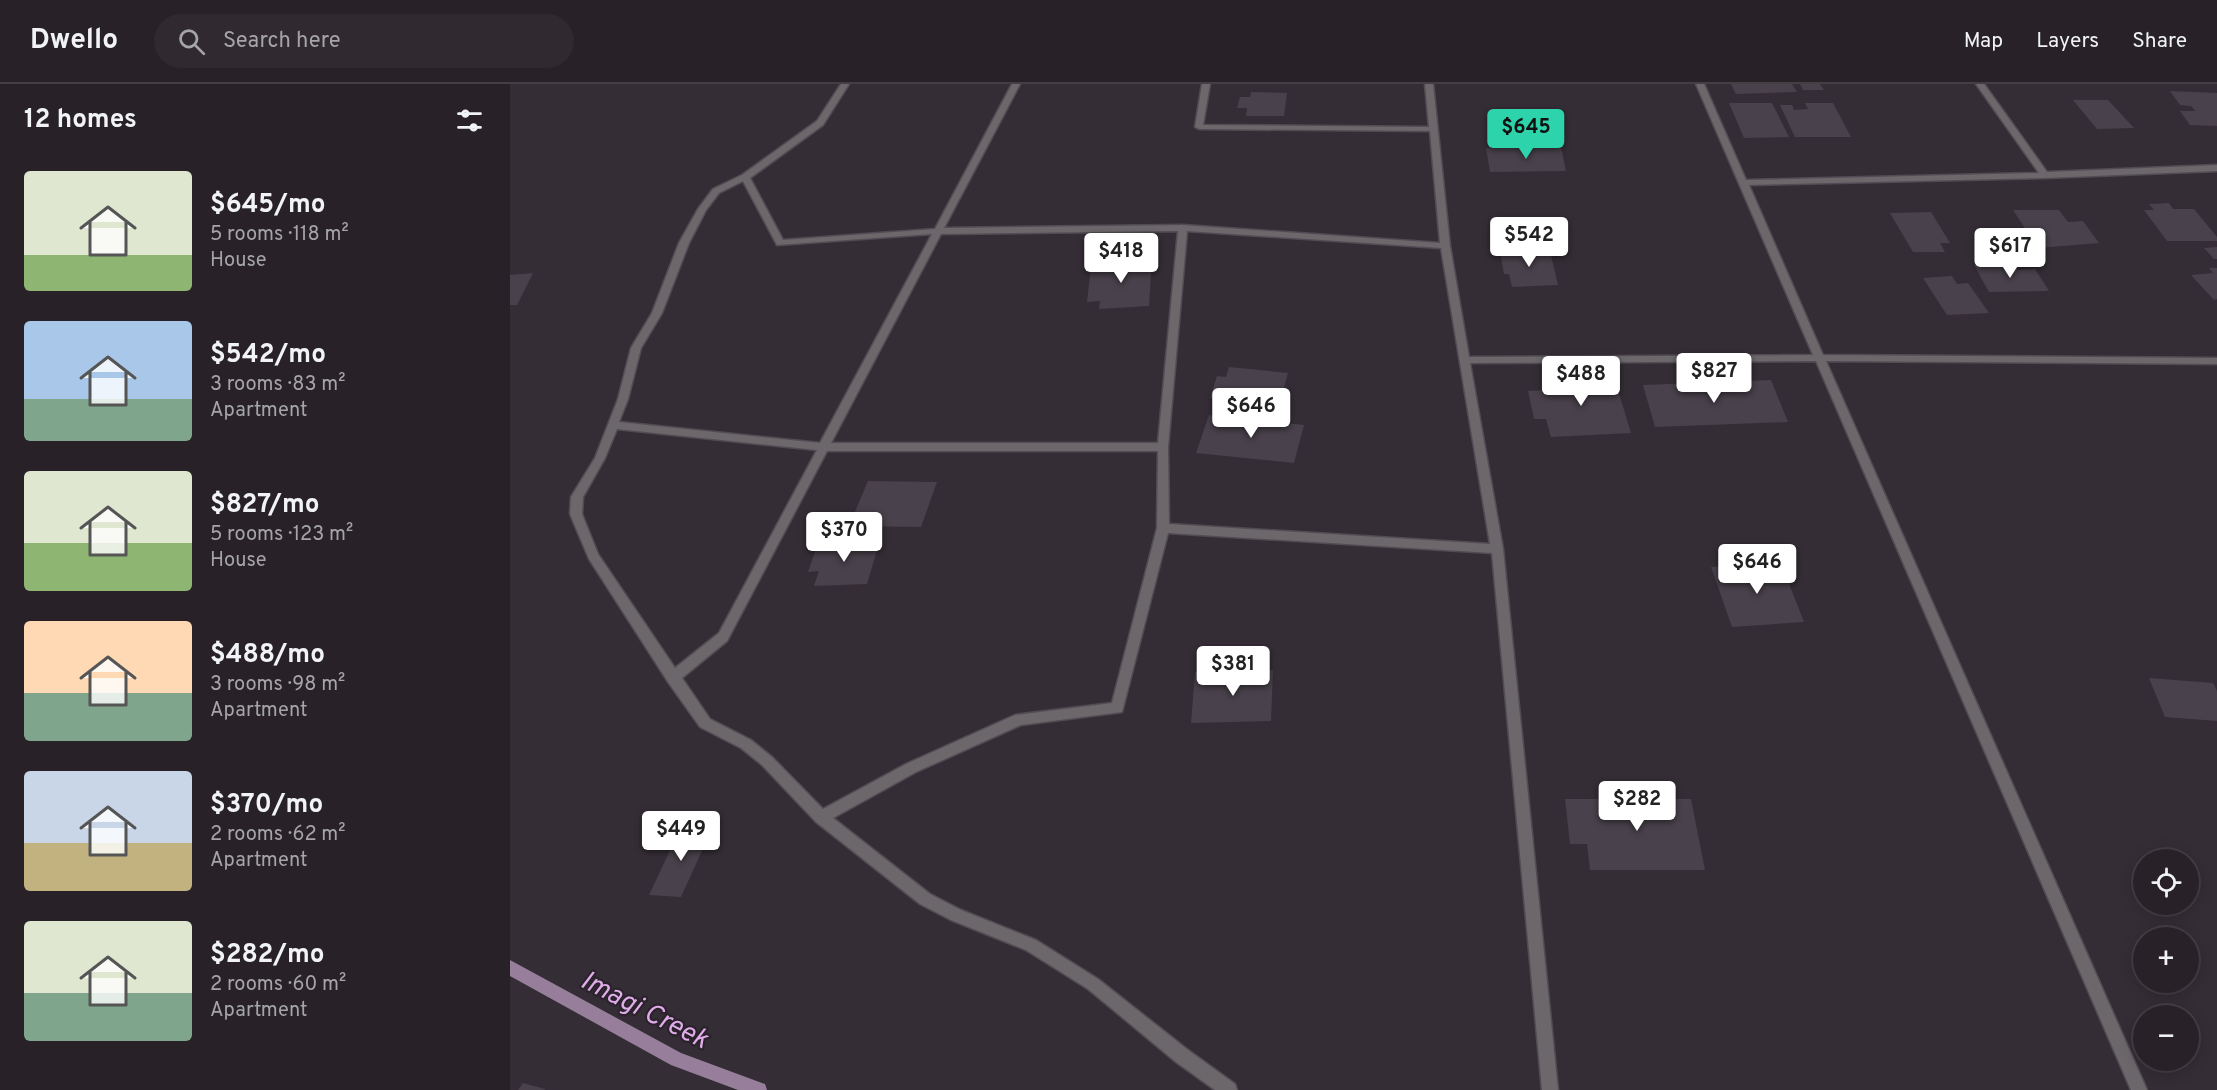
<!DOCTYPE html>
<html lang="en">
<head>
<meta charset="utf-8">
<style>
  :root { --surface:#282228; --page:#302a30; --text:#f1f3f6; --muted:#a5a4a8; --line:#443f45; --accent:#2dd4ab }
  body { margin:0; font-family:Overpass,sans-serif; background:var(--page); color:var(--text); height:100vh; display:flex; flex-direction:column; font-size:22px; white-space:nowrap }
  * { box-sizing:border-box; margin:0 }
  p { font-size:20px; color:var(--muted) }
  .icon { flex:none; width:33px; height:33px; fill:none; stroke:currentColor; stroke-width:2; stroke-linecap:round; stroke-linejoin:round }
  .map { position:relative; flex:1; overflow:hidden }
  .side { display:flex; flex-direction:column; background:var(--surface); width:510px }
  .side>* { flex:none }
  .buttons { position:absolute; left:1623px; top:765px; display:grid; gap:12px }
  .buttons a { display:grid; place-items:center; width:66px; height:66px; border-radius:50%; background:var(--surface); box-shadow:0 3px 15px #0003,0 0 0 2px var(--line); font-size:30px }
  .price { position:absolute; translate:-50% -51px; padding:0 14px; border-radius:6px; background:#fff; color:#222; font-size:20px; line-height:39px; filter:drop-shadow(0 2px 3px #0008) }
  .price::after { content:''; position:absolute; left:50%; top:36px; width:18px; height:14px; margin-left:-9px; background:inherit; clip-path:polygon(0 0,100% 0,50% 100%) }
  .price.selected { background:var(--accent); color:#111 }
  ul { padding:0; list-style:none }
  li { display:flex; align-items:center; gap:18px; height:150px; padding:0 24px }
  li span { display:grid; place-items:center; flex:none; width:168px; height:120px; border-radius:6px; color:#555 }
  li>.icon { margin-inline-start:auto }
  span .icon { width:72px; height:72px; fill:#fffc; stroke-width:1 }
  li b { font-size:26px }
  h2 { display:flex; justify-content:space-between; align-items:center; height:72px; padding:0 24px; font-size:26px }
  header { display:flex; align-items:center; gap:36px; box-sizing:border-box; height:84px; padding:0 30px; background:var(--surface); border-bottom:2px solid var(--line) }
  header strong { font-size:28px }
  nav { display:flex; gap:33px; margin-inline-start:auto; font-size:21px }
  .search { width:420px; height:54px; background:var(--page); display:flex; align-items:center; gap:15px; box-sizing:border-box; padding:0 21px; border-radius:33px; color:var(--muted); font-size:22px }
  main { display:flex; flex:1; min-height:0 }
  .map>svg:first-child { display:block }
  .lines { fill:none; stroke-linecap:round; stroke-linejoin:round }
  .stream { fill:#977f9c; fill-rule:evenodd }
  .building { fill:#49414b }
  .street-casing { stroke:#524b53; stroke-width:3 }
  .street { fill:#6b676b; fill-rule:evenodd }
  .labels { text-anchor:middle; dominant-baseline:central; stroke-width:4.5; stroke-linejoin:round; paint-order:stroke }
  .near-water-label { font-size:27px; font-style:italic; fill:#e0adea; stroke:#2b232c }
</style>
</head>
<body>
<header>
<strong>Dwello</strong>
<div class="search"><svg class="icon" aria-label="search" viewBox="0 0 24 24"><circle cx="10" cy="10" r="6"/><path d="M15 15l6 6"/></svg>Search here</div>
<nav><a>Map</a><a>Layers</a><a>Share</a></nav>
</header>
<main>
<section class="side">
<h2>12 homes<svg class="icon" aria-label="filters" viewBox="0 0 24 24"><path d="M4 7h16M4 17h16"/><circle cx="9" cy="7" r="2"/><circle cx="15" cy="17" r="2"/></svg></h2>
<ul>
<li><span style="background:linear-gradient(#dfe7d0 70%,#8fb573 0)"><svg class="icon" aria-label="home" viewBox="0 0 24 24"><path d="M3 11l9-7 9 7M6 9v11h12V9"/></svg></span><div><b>$645/mo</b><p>5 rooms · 118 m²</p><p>House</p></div></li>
<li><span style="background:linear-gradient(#a9c7e8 65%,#7fa58c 0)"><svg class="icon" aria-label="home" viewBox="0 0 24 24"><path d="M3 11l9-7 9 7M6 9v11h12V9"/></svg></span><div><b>$542/mo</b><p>3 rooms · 83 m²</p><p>Apartment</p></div></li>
<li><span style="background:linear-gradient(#dfe7d0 60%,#8fb573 0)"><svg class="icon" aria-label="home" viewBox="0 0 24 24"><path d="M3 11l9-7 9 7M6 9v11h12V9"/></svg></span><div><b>$827/mo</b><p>5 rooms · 123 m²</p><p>House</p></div></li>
<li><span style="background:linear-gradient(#ffd9b3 60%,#7fa58c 0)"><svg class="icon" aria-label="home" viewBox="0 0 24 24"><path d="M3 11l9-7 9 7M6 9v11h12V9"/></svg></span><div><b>$488/mo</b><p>3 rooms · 98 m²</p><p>Apartment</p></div></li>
<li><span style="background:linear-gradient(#c9d6e8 60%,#c2b280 0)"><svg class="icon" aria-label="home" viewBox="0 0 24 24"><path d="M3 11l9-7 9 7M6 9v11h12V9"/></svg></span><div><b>$370/mo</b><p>2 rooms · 62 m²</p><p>Apartment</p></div></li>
<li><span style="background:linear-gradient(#dfe7d0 60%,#7fa58c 0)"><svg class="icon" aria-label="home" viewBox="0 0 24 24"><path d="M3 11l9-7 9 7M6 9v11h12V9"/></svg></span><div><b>$282/mo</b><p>2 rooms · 60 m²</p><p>Apartment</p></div></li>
</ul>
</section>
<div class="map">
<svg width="1707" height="1006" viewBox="0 0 1707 1006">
  <rect width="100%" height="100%" fill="#352d36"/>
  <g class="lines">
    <!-- stream -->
    <polygon class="stream" points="0,876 171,969 255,1000 257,1006 228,1006 161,981 0,892"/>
  </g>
  <!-- building -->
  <g class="building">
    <polygon points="1221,0 1282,0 1287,8 1226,10"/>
    <polygon points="1290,0 1310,0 1314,6 1293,6"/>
    <polygon points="1660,7 1707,9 1707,42 1680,41 1670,27 1685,27 1681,22 1670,21"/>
    <polygon points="741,8 777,9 774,32 736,32 737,24 727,24 730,13 740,13"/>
    <polygon points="1563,16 1598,16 1624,44 1587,45"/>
    <polygon points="1219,19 1262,19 1279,53 1234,54"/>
    <polygon points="1295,19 1323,19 1341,53 1285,53 1270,21 1282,21 1284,26 1298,25"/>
    <polygon points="1051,63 1056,87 980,88 976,64"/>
    <polygon points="1659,119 1663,125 1684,125 1707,153 1707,157 1657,157 1634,126 1644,126 1639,120"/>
    <polygon points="1503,126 1549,126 1558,138 1573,137 1589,159 1528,164"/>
    <polygon points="1421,128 1440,159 1430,159 1435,168 1403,168 1380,129"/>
    <polygon points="1707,163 1707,175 1704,175 1694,164"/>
    <polygon points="1040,167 1048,201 1002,203 999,190 994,190 990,168"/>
    <polygon points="642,174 639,222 589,225 590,217 577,218 581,181 595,181 595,177"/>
    <polygon points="1464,181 1505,181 1508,186 1525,185 1539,207 1479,208"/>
    <polygon points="1699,184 1707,184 1707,215 1704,216 1681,191 1703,189"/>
    <polygon points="23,189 7,221 0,221 0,191"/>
    <polygon points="1442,192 1447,200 1458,199 1479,229 1437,231 1413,194"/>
    <polygon points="719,283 778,289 769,321 700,314 707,292 716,293"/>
    <polygon points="1104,293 1121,349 1041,353 1036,335 1024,335 1018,307 1038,306 1035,296"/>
    <polygon points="1261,296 1278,338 1145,343 1133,301"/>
    <polygon points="699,331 794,341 784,379 686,369"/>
    <polygon points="358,397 427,398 411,443 339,442"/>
    <polygon points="370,456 357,500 304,502 309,487 298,488 308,459"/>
    <polygon points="1271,479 1294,538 1222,543 1201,483"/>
    <polygon points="763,586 761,637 681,639 685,588"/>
    <polygon points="1639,594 1703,599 1707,607 1707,637 1655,633"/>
    <polygon points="1114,703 1149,703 1152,715 1181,715 1195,786 1080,786 1077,760 1060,760 1055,715 1115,715"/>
    <polygon points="171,743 202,745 171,813 139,811"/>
    <polygon points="13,999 35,1005 34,1006 8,1006"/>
  </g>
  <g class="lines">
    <!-- street casing -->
    <g class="street-casing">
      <path id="street" d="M 331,0 L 339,0 L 313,41 L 240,94 L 273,156 L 425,145 L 502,0 L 510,0 L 434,144 L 673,141 L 930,159 L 920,47 L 689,45 L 685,43 L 692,0 L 700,0 L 693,41 L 919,43 L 915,0 L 923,0 L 940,162 L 959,273 L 1303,271 L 1186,0 L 1194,0 L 1236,96 L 1529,89 L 1466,0 L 1474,0 L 1537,88 L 1707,81 L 1707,87 L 1535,94 L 1239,101 L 1313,271 L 1707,274 L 1707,280 L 1316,277 L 1637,1006 L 1621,1006 L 1306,277 L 960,279 L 993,465 L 1048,1006 L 1032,1006 L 982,469 L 658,449 L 612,628 L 511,641 L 406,688 L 323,734 L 420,810 L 451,826 L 526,856 L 588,895 L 678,966 L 725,1000 L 727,1006 L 705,1006 L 666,978 L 578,905 L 516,866 L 441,836 L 410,820 L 306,738 L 252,681 L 231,664 L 190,643 L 158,598 L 79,475 L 60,430 L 61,413 L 85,374 L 108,315 L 121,264 L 142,229 L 169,159 L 188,125 L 203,105 L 232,91 L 307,37 ZM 233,97 L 267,161 L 422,150 L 310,359 L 109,338 L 118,315 L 131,264 L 152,229 L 179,159 L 196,126 L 209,109 ZM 668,147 L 648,359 L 321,359 L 431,150 ZM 677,147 L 931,164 L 980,460 L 659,440 L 658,363 ZM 107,345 L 307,366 L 209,549 L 165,584 L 88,470 L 72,430 L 73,413 L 95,374 ZM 317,367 L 648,367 L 647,444 L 602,619 L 505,631 L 396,680 L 313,725 L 262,673 L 241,656 L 200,635 L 172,594 L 217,557 Z"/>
    </g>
    <!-- street -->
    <use href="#street" class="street"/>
  </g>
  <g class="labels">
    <!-- near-water labels -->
    <g class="near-water-label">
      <text transform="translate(134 927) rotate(27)">Imagi Creek</text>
    </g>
  </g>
</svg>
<div class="buttons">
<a><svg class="icon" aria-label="locate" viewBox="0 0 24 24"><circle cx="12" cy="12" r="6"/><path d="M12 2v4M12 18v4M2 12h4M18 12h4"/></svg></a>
<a>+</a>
<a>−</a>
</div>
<b class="price selected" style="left:1016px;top:76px">$645</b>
<b class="price" style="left:1019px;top:184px">$542</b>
<b class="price" style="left:1500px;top:195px">$617</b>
<b class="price" style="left:611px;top:200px">$418</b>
<b class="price" style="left:1204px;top:320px">$827</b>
<b class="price" style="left:1071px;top:323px">$488</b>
<b class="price" style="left:741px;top:355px">$646</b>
<b class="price" style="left:334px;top:479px">$370</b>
<b class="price" style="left:1247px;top:511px">$646</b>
<b class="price" style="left:723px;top:613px">$381</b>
<b class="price" style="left:1127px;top:748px">$282</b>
<b class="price" style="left:171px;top:778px">$449</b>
</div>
</main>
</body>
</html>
